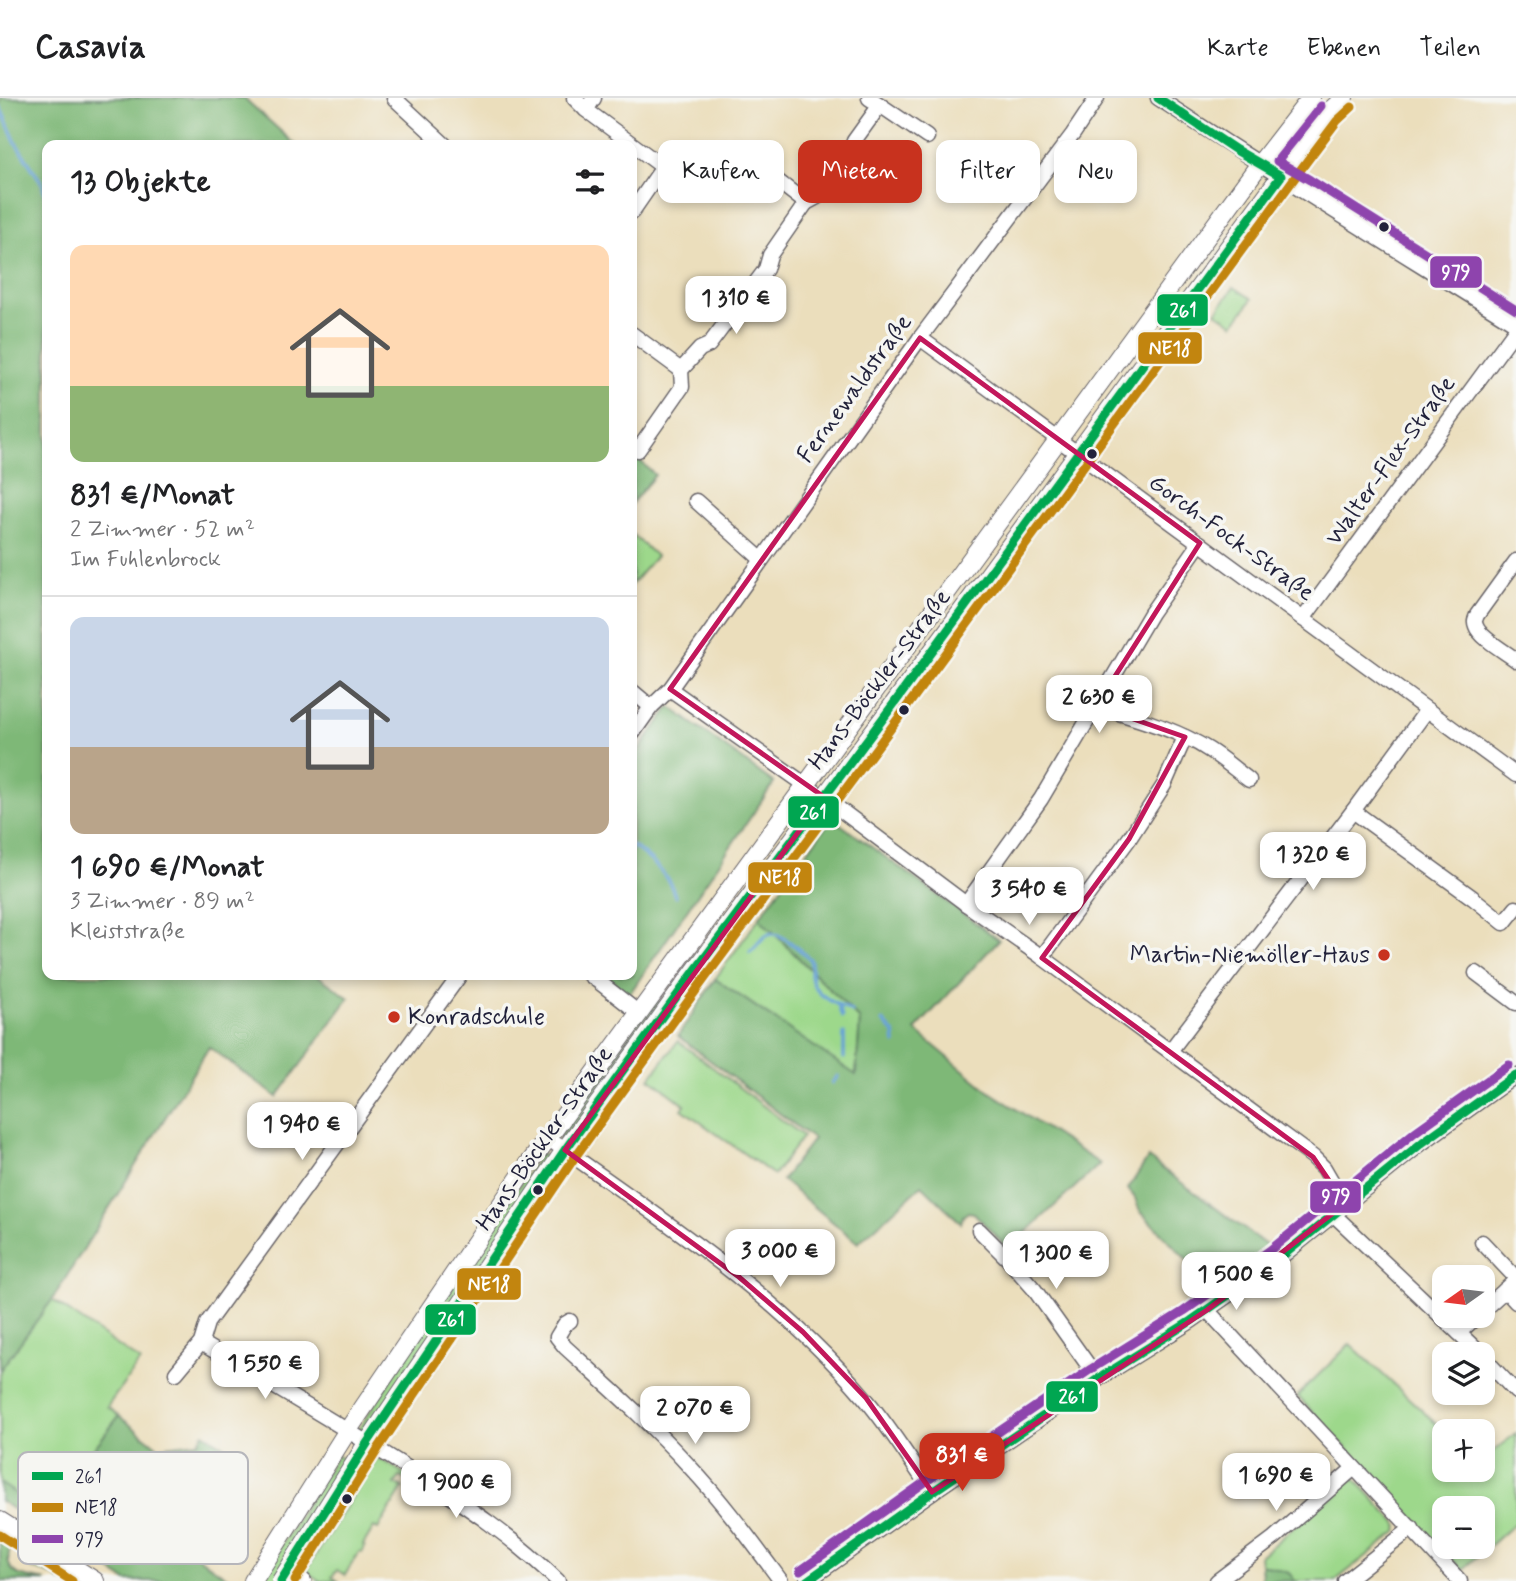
<!DOCTYPE html>
<html lang="de">
<head>
<meta charset="utf-8">
<style>
  :root { --surface:#fff; --page:#f2f2f2; --text:#202124; --muted:#757577; --line:#e0e0e0; --accent:#c8321e }
  body { margin:0; font-family:Mynerve,sans-serif; background:var(--page); color:var(--text); height:100vh; display:flex; flex-direction:column; font-size:26px; white-space:nowrap }
  * { box-sizing:border-box; margin:0 }
  p { font-size:23px; color:var(--muted) }
  .icon { flex:none; width:38px; height:38px; fill:none; stroke:currentColor; stroke-width:2; stroke-linecap:round; stroke-linejoin:round }
  .map { position:relative; flex:1; overflow:hidden }
  .side { position:absolute; left:42px; top:42px; width:595px; height:840px; display:flex; flex-direction:column; background:var(--surface); border-radius:14px; box-shadow:0 4px 10px #0003 }
  .side>* { flex:none }
  .hud { position:absolute; left:658px; top:42px; width:665px; height:63px; display:flex; gap:14px }
  .needle { width:46px; rotate:256deg }
  .tools { position:absolute; left:1432px; top:1167px; display:grid; gap:14px }
  .tools a { display:grid; place-items:center; width:63px; height:63px; border-radius:14px; background:var(--surface); box-shadow:0 4px 10px #0003; font-size:35px }
  .price { position:absolute; translate:-50% -60px; padding:0 16px; border-radius:14px; background:#fff; color:#222; font-size:23px; line-height:46px; filter:drop-shadow(0 2px 4px #0008) }
  .price::after { content:''; position:absolute; left:50%; top:42px; width:21px; height:16px; margin-left:-10px; background:inherit; clip-path:polygon(0 0,100% 0,50% 100%) }
  .price.current { background:var(--accent); color:#fff }
  ul { padding:0; list-style:none }
  li { display:grid; align-content:center; gap:14px; height:371px; padding:0 28px }
  li+li { border-top:2px solid var(--line) }
  li span { display:grid; place-items:center; height:217px; border-radius:14px; color:#555 }
  li>.icon { margin-inline-start:auto }
  span .icon { width:126px; height:126px; fill:#fffc; stroke-width:1 }
  li b { font-size:30px }
  h2 { display:flex; justify-content:space-between; align-items:center; height:84px; padding:0 28px; font-size:30px }
  .pill { padding:0 24px; border-radius:14px; background:var(--surface); box-shadow:0 4px 10px #0003; font-size:24px; line-height:63px }
  .pill.current { background:var(--accent); color:#fff }
  header { display:flex; align-items:center; gap:42px; box-sizing:border-box; height:98px; padding:0 35px; background:var(--surface); border-bottom:2px solid var(--line) }
  header strong { font-size:33px }
  nav { display:flex; gap:38px; margin-inline-start:auto; font-size:24px }
  .map>svg:first-child { display:block }
  .green { fill:#9dd88b; stroke:#607d63; stroke-width:2; fill-rule:evenodd }
  .forest { fill:#7eb877; stroke:#506d59; stroke-width:2 }
  .lines { fill:none; stroke-linecap:round; stroke-linejoin:round }
  .stream { stroke:#66a1d6; stroke-width:3.5 }
  .minor-casing { stroke:#686468; stroke-width:17 }
  .major-casing { stroke:#686468; stroke-width:20 }
  .minor { stroke:#fff; stroke-width:14 }
  .major { stroke:#fff; stroke-width:18 }
  .bus-1-casing { stroke:#f6f6f2; stroke-width:14 }
  .bus-2-casing { stroke:#f6f6f2; stroke-width:14 }
  .bus-3-casing { stroke:#f6f6f2; stroke-width:14 }
  .bus-1 { stroke:#00a651; stroke-width:9 }
  .bus-2 { stroke:#c2850f; stroke-width:9 }
  .bus-3 { stroke:#8e44ad; stroke-width:9 }
  .marked { fill:none; stroke:#c2185b; stroke-width:5; stroke-linejoin:round }
  .bus-dot { fill:#22223b; stroke:#f6f6f2; stroke-width:2.5 }
  .poi-dot { fill:#c8321e; stroke:#f6f6f2; stroke-width:2.5 }
  .labels { text-anchor:middle; dominant-baseline:central; stroke-width:7; stroke-linejoin:round; paint-order:stroke }
  .street-label { font-size:24px; fill:#22223b; stroke:#f6f6f2 }
  .poi-label { font-size:24px; fill:#22223b; stroke:#f6f6f2; text-anchor:end }
  .key { fill:#f6f6f2; stroke:#b6b6bb; stroke-width:2 }
  .key-label { font-size:19px; fill:#22223b }
  .line-badge { stroke:#f6f6f2; stroke-width:2.5 }
  .badge-label { font-size:19px; text-anchor:middle; font-weight:bold; fill:#fff }
</style>
</head>
<body>
<header>
<strong>Casavia</strong>
<nav><a>Karte</a><a>Ebenen</a><a>Teilen</a></nav>
</header>
<div class="map">
<svg width="1516" height="1483" viewBox="0 0 1516 1483">
  <rect width="100%" height="100%" fill="#f6f6f2"/>
  <filter id="ink" filterUnits="userSpaceOnUse"><feTurbulence type="fractalNoise" baseFrequency=".0143" numOctaves="2"/><feDisplacementMap in="SourceGraphic" scale="14" xChannelSelector="R" yChannelSelector="G"/><feConvolveMatrix kernelMatrix="1 2 1 2 8 2 1 2 1" color-interpolation-filters="sRGB"/></filter>
  <filter id="wash" filterUnits="userSpaceOnUse"><feTurbulence type="fractalNoise" baseFrequency=".00686" numOctaves="4" result="noise"/><feDisplacementMap in="SourceGraphic" scale="28" xChannelSelector="R" yChannelSelector="G"/><feGaussianBlur stdDeviation="1.57" result="paint"/><feColorMatrix in="noise" values="0 0 0 0 0 0 0 0 0 0 0 0 0 0 0 0 0 1.4 0 .05"/><feComposite in="paint" operator="in"/></filter>
  <g filter="url(#wash)">
    <rect width="100%" height="100%" fill="#ebdebc"/>
    <!-- green -->
    <g class="green">
      <polygon points="1234,189 1252,201 1234,226 1216,214"/>
      <polygon points="632,436 656,458 632,486"/>
      <polygon points="759,820 860,922 856,978 715,881"/>
      <polygon points="654,900 665,909 566,1043 558,1040"/>
      <polygon points="678,943 803,1038 774,1077 682,1011 685,1007 650,980"/>
      <polygon points="541,1055 553,1064 369,1334 362,1333 359,1330"/>
      <polygon points="52,1202 140,1263 107,1309 119,1318 44,1416 0,1385 0,1272"/>
      <path d="M 1350,1246 L 1444,1333 L 1444,1372 L 1482,1372 L 1482,1363 L 1516,1335 L 1516,1424 L 1462,1472 L 1297,1298 ZM 1444,1410 L 1482,1410 L 1482,1449 L 1444,1449 Z"/>
      <polygon points="337,1357 349,1365 276,1483 259,1483"/>
      <polygon points="377,1359 410,1379 408,1383 400,1379 395,1386 403,1390 378,1431 374,1429 363,1447 365,1449 362,1455 359,1454 345,1477 337,1472 332,1479 338,1483 320,1483 308,1475 307,1471"/>
      <polygon points="1353,1379 1399,1428 1397,1434 1335,1483 1295,1483 1289,1475 1261,1466 1260,1458"/>
      <polygon points="25,1455 67,1483 61,1483 52,1477 29,1469 22,1465 20,1461 21,1457"/>
    </g>
    <!-- forest -->
    <g class="forest">
      <polygon points="0,0 244,0 296,47 47,47 47,877 317,877 349,900 277,999 209,949 52,1202 0,1272"/>
      <polygon points="632,355 655,377 632,405"/>
      <polygon points="670,609 774,685 628,898 601,877 632,877 632,662"/>
      <polygon points="832,720 999,842 915,932 990,994 1100,1066 1008,1151 974,1115 968,1114 963,1118 961,1125 922,1087 858,1145 782,1082 813,1041 678,938 715,881 856,977 860,922 759,820"/>
      <path d="M 1148,1060 L 1270,1150 L 1223,1186 L 1206,1162 L 1197,1167 L 1193,1160 L 1188,1163 L 1141,1114 C 1137,1109 1137,1105 1135,1100 C 1133,1097 1130,1094 1128,1091 Z"/>
      <polygon points="119,1318 158,1349 198,1344 204,1335 235,1355 183,1448 232,1483 127,1483 0,1403 0,1385 45,1415"/>
      <path d="M 0,1441 L 10,1448 C 10,1453 7,1460 9,1466 C 14,1481 33,1479 46,1483 L 0,1483 Z"/>
      <polygon points="1261,1466 1289,1475 1295,1483 1264,1483 1262,1482"/>
    </g>
    <g class="lines">
      <!-- stream -->
      <g class="stream">
        <polyline points="0,9 16,45 42,85 47,102"/>
        <path d="M 632,748 C 649,759 669,777 675,798"/>
        <path d="M 750,854 C 755,850 763,839 766,837 C 778,830 801,853 810,861 C 812,867 811,872 811,878 C 813,894 826,900 838,907 L 842,919"/>
        <polyline points="838,907 852,914"/>
        <polyline points="883,923 894,935 895,945"/>
        <polyline points="844,960 844,935"/>
        <polyline points="832,985 838,978"/>
      </g>
    </g>
  </g>
  <g filter="url(#ink)">
    <g class="lines">
      <!-- minor casing -->
      <g class="minor-casing">
        <g id="minor">
          <polyline points="394,0 445,47"/>
          <polyline points="574,0 586,12"/>
          <polyline points="594,0 586,12 663,69 753,64 806,105 817,99 849,58 854,43 880,7 869,0"/>
          <path d="M 1158,0 C 1276,78 1396,151 1516,226"/>
          <polyline points="880,7 927,39"/>
          <polyline points="632,114 663,69"/>
          <polyline points="632,236 681,272 700,251 709,247 766,171 770,157 806,105"/>
          <polyline points="920,240 1516,677"/>
          <polyline points="638,352 682,289 681,272"/>
          <polyline points="696,403 761,461"/>
          <path d="M 1516,463 L 1477,517 C 1475,522 1474,523 1476,528 C 1480,540 1506,554 1516,562"/>
          <polyline points="1303,521 1516,231"/>
          <polyline points="670,591 834,707 966,806 1042,859 1313,1059 1324,1070 1345,1106"/>
          <polyline points="632,593 651,609"/>
          <path d="M 1096,608 C 1134,620 1175,630 1209,652 C 1223,661 1236,672 1249,682"/>
          <polyline points="632,636 651,609 670,591 920,240 1073,36 1097,0"/>
          <polyline points="1353,713 1473,800 1504,825 1516,810"/>
          <polyline points="966,806 1041,701 1151,515 1200,445"/>
          <polyline points="1042,859 1129,741 1164,687 1185,639"/>
          <polyline points="1476,875 1516,905"/>
          <polyline points="590,877 639,915"/>
          <polyline points="1170,953 1353,713 1427,612"/>
          <path d="M 556,1046 C 662,1121 780,1199 864,1299 C 889,1328 910,1362 932,1394"/>
          <polyline points="1333,1116 1481,1256"/>
          <polyline points="979,1132 1006,1159 1034,1191 1098,1281"/>
          <polyline points="1482,1144 1516,1180"/>
          <polyline points="1505,1192 1516,1204"/>
          <polyline points="1207,1212 1460,1483"/>
          <polyline points="1482,1213 1516,1182"/>
          <path d="M 570,1223 L 565,1226 L 557,1239 L 565,1249 C 608,1288 651,1326 690,1369 C 723,1404 752,1444 781,1483"/>
          <polyline points="1459,1235 1477,1218"/>
          <path d="M 201,1245 C 273,1288 346,1330 417,1376 C 468,1409 514,1440 558,1483"/>
          <polyline points="1482,1258 1516,1294"/>
          <polyline points="176,1275 201,1245 207,1225 460,877"/>
          <polyline points="288,1473 304,1483"/>
          <polyline points="807,1483 932,1394 1098,1281 1191,1223 1247,1184 1276,1163 1423,1044 1516,977"/>
          <polyline points="1217,1483 1274,1440 1354,1370"/>
          <polyline points="1345,1483 1412,1430"/>
        </g>
      </g>
      <!-- major casing -->
      <g class="major-casing">
        <g id="major">
          <polyline points="0,1423 95,1483"/>
          <polyline points="253,1483 348,1332 526,1070 1259,67 1311,0"/>
          <polyline points="281,1483 368,1344 565,1052 695,873 893,607 1297,56 1328,15 1344,0"/>
        </g>
      </g>
      <!-- minor -->
      <use href="#minor" class="minor"/>
      <!-- major -->
      <use href="#major" class="major"/>
      <!-- bus-1 casing -->
      <g class="bus-1-casing">
        <g id="bus-1">
          <polyline points="281,1483 368,1344 565,1052 695,873 893,607 1281,78 1236,52 1158,0"/>
          <polyline points="807,1483 932,1394 1098,1281 1191,1223 1247,1184 1276,1163 1423,1044 1516,977"/>
        </g>
      </g>
      <!-- bus-2 casing -->
      <g class="bus-2-casing">
        <g id="bus-2">
          <polyline points="0,1437 72,1483"/>
          <polyline points="295,1483 378,1351 575,1059 705,880 903,614 1307,63 1337,23 1352,9"/>
        </g>
      </g>
      <!-- bus-3 casing -->
      <g class="bus-3-casing">
        <g id="bus-3">
          <polyline points="1321,8 1277,63 1310,82 1516,212"/>
          <polyline points="800,1473 925,1384 1091,1271 1184,1213 1240,1174 1269,1153 1415,1034 1509,967"/>
        </g>
      </g>
      <!-- bus-1 -->
      <use href="#bus-1" class="bus-1"/>
      <!-- bus-2 -->
      <use href="#bus-2" class="bus-2"/>
      <!-- bus-3 -->
      <use href="#bus-3" class="bus-3"/>
    </g>
  </g>
  <!-- marked area -->
  <path class="marked" d="M 920,240 L 1200,445 L 1096,608 L 1185,639 L 1129,741 L 1042,860 L 1313,1059 L 1345,1106 L 1207,1212 L 932,1394 L 866,1300 L 803,1234 L 739,1179 L 565,1052 L 824,699 L 670,591 Z"/>
  <!-- markers -->
  <g class="bus-dot">
    <circle cx="1384" cy="129" r="6"/>
    <circle cx="1092" cy="356" r="6"/>
    <circle cx="904" cy="612" r="6"/>
    <circle cx="538" cy="1092" r="6"/>
    <circle cx="347" cy="1401" r="6"/>
  </g>
  <g class="poi-dot">
    <circle cx="1384" cy="857" r="7"/>
    <circle cx="394" cy="919" r="7"/>
  </g>
  <g class="labels">
    <!-- street labels -->
    <g class="street-label">
      <text transform="translate(855 291) rotate(-54)">Fernewaldstraße</text>
      <text transform="translate(1391 363) rotate(-54)">Walter-Flex-Straße</text>
      <text transform="translate(1231 440) rotate(36)">Gorch-Fock-Straße</text>
      <text transform="translate(880 582) rotate(-53)">Hans-Böckler-Straße</text>
      <text transform="translate(545 1041) rotate(-55)">Hans-Böckler-Straße</text>
    </g>
    <!-- poi labels -->
    <g class="poi-label">
      <text x="1370" y="857">Martin-Niemöller-Haus</text>
      <text x="408" y="919" text-anchor="start">Konradschule</text>
    </g>
  </g>
  <!-- legend -->
  <rect x="18" y="1354" width="230" height="112" rx="10" class="key"/>
  <rect x="32" y="1374" width="31" height="8" fill="#00a651"/>
  <rect x="32" y="1405" width="31" height="9" fill="#c2850f"/>
  <rect x="32" y="1437" width="31" height="8" fill="#8e44ad"/>
  <g class="key-label">
    <text x="75" y="1385">261</text>
    <text x="75" y="1416">NE18</text>
    <text x="75" y="1448">979</text>
  </g>
  <g class="line-badge">
    <rect x="1429" y="157" width="54" height="34" rx="7" fill="#8e44ad"/>
    <rect x="1156" y="195" width="53" height="34" rx="7" fill="#00a651"/>
    <rect x="1137" y="233" width="66" height="34" rx="7" fill="#c2850f"/>
    <rect x="787" y="697" width="53" height="34" rx="7" fill="#00a651"/>
    <rect x="747" y="763" width="66" height="33" rx="7" fill="#c2850f"/>
    <rect x="1309" y="1082" width="53" height="34" rx="7" fill="#8e44ad"/>
    <rect x="456" y="1169" width="66" height="34" rx="7" fill="#c2850f"/>
    <rect x="424" y="1205" width="53" height="33" rx="7" fill="#00a651"/>
    <rect x="1045" y="1282" width="54" height="33" rx="7" fill="#00a651"/>
  </g>
  <g class="badge-label">
    <text x="1456" y="181">979</text>
    <text x="1183" y="219">261</text>
    <text x="1170" y="257">NE18</text>
    <text x="813" y="721">261</text>
    <text x="780" y="786">NE18</text>
    <text x="1336" y="1105">979</text>
    <text x="489" y="1193">NE18</text>
    <text x="451" y="1228">261</text>
    <text x="1072" y="1305">261</text>
  </g>
</svg>
<div class="tools">
<a><svg class="needle" viewBox="-14 -14 28 28"><path d="M0-13l5 13h-10z" fill="#e53935"/><path d="M0 13l5-13h-10z" fill="#757577"/></svg></a>
<a><svg class="icon" aria-label="layers" viewBox="0 0 24 24"><path d="M12 4l9 5-9 5-9-5zM3 14l9 5 9-5"/></svg></a>
<a>+</a>
<a>−</a>
</div>
<b class="price" style="left:736px;top:238px">1 310 €</b>
<b class="price" style="left:1099px;top:637px">2 630 €</b>
<b class="price" style="left:1313px;top:794px">1 320 €</b>
<b class="price" style="left:1029px;top:829px">3 540 €</b>
<b class="price" style="left:302px;top:1064px">1 940 €</b>
<b class="price" style="left:780px;top:1191px">3 000 €</b>
<b class="price" style="left:1056px;top:1193px">1 300 €</b>
<b class="price" style="left:1236px;top:1214px">1 500 €</b>
<b class="price" style="left:265px;top:1303px">1 550 €</b>
<b class="price" style="left:695px;top:1348px">2 070 €</b>
<b class="price current" style="left:962px;top:1395px">831 €</b>
<b class="price" style="left:1276px;top:1415px">1 690 €</b>
<b class="price" style="left:456px;top:1422px">1 900 €</b>
<div class="hud">
<a class="pill">Kaufen</a>
<a class="pill current">Mieten</a>
<a class="pill">Filter</a>
<a class="pill">Neu</a>
</div>
<section class="side">
<h2>13 Objekte<svg class="icon" aria-label="filters" viewBox="0 0 24 24"><path d="M4 7h16M4 17h16"/><circle cx="9" cy="7" r="2"/><circle cx="15" cy="17" r="2"/></svg></h2>
<ul>
<li><span style="background:linear-gradient(#ffd9b3 65%,#8fb573 0)"><svg class="icon" aria-label="home" viewBox="0 0 24 24"><path d="M3 11l9-7 9 7M6 9v11h12V9"/></svg></span><div><b>831 €/Monat</b><p>2 Zimmer · 52 m²</p><p>Im Fuhlenbrock</p></div></li>
<li><span style="background:linear-gradient(#c9d6e8 60%,#b9a48a 0)"><svg class="icon" aria-label="home" viewBox="0 0 24 24"><path d="M3 11l9-7 9 7M6 9v11h12V9"/></svg></span><div><b>1 690 €/Monat</b><p>3 Zimmer · 89 m²</p><p>Kleiststraße</p></div></li>
</ul>
</section>
</div>
</body>
</html>
